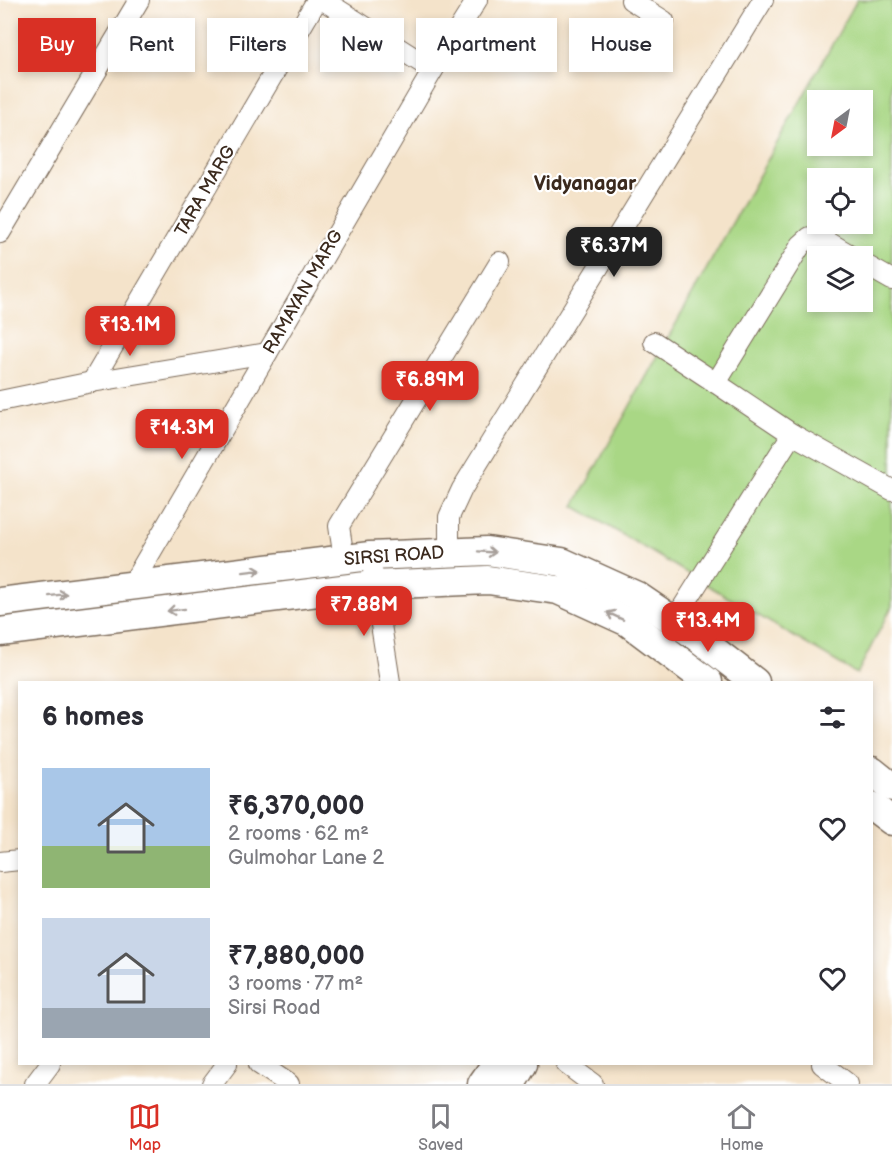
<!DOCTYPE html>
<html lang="en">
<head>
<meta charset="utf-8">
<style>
  :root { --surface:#fff; --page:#f7f7f7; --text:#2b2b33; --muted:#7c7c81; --line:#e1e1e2; --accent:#d93025 }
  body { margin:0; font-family:"Balsamiq Sans",sans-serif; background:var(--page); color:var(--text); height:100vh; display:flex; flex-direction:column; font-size:22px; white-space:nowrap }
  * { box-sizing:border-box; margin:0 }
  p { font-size:20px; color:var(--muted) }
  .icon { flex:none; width:33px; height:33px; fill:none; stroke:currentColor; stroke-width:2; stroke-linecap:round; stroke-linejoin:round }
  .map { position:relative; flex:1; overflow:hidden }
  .drawer { position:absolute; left:18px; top:681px; width:855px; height:384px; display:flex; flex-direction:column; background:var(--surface); border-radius:0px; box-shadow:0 3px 9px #0003 }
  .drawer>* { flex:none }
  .guide { position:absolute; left:18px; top:18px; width:856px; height:54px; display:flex; gap:12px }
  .needle { width:39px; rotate:212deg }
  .controls { position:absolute; left:807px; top:90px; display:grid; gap:12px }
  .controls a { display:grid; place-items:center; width:66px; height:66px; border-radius:0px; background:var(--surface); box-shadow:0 3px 9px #0003; font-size:30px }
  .price { position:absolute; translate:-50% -51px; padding:0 14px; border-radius:12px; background:var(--accent); color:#fff; font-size:20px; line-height:39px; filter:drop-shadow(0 2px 3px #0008) }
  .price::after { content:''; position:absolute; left:50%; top:36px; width:18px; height:14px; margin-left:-9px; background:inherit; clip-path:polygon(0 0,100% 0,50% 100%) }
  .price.active { background:#222; color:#fff }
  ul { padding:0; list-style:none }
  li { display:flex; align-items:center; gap:18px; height:150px; padding:0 24px }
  li span { display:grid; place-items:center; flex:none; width:168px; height:120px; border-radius:0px; color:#555 }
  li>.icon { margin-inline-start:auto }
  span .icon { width:72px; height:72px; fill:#fffc; stroke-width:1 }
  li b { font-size:26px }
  h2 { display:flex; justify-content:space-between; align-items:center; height:72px; padding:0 24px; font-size:26px }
  .pill { padding:0 21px; border-radius:0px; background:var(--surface); box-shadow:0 3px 9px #0003; font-size:21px; line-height:54px }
  .pill.active { background:var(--accent); color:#fff }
  .dock { display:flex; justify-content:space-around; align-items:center; height:84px; border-top:2px solid var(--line); background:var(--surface); font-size:16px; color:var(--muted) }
  .dock a { display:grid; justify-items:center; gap:3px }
  .dock .active { color:var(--accent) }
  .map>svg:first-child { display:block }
  .green { fill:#a9d785; stroke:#728052; stroke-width:1.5; fill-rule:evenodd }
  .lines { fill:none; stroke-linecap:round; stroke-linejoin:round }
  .street-casing { stroke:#7c6b5a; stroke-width:22 }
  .secondary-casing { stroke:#7c6b5a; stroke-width:31 }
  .street { stroke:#fff; stroke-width:20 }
  .secondary { stroke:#fff; stroke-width:28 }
  .oneway { stroke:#a79f9a }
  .labels { text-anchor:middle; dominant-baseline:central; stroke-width:4.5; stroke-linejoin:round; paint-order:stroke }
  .street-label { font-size:18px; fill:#3b2a1e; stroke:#fff }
  .neighbourhood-label { font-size:20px; font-weight:bold; fill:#3b2a1e; stroke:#fff }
</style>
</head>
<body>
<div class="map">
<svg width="892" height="1084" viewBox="0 0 892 1084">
  <rect width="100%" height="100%" fill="#fff"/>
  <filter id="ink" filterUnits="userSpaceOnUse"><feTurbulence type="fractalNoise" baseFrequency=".0167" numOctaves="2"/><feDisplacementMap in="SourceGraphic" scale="12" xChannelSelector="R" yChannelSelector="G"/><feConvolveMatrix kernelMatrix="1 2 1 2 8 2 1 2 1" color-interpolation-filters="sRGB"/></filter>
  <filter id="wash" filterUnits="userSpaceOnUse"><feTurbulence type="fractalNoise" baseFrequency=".008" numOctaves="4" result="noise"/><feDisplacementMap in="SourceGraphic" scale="24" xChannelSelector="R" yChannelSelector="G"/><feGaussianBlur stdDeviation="1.35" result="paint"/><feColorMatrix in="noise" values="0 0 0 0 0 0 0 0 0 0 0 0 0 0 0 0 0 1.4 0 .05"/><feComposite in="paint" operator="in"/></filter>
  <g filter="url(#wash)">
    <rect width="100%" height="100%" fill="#f4e3ca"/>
    <!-- green -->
    <path class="green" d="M 857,0 L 892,0 L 892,606 L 857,674 L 574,506 ZM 818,100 L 862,100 L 862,146 L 818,146 ZM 818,178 L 862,178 L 862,224 L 818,224 ZM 818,256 L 862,256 L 862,302 L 818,302 Z"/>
  </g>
  <g filter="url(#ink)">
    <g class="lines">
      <!-- street casing -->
      <g class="street-casing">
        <g id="street">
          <polyline points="323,0 433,70"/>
          <polyline points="631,0 664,21"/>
          <polyline points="0,233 139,0"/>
          <polyline points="852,256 823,239 810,237 801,245 716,383 792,434 892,490"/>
          <polyline points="862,263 892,280"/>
          <polyline points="654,342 716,383"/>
          <polyline points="92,382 317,0"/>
          <polyline points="0,401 92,382 267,353"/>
          <polyline points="449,552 449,517 462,489 763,0"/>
          <polyline points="344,559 339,526 500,262"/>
          <polyline points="373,574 390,682"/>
          <polyline points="131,586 433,70 477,0"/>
          <polyline points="674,621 792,434"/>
          <polyline points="0,862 20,860"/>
          <polyline points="259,1064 289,1084"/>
          <polyline points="566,1064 593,1084"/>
          <polyline points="822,1064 848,1084"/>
          <polyline points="35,1084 50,1064"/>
          <polyline points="212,1084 227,1064"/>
        </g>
      </g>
      <!-- secondary casing -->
      <g class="secondary-casing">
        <g id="secondary">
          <polyline points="0,602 370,556 487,551 562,562 637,596 693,634 755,682"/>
          <polyline points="0,632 374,585 488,580 558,590 628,622 708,682"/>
          <polyline points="872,771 892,787"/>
          <polyline points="872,806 892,821"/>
          <polyline points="482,1084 496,1064"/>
          <polyline points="511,1084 523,1064"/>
        </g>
      </g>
      <!-- street -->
      <use href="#street" class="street"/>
      <!-- secondary -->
      <use href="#secondary" class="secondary"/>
    </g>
    <!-- one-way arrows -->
    <defs><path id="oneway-shaft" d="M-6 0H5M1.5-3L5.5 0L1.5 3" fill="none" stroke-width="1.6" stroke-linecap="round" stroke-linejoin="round" transform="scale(1.5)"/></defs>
    <g class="oneway">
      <use href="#oneway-shaft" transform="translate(487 552) rotate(4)"/>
      <use href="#oneway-shaft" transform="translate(252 571) rotate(-7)"/>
      <use href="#oneway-shaft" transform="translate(58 595) rotate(-7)"/>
      <use href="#oneway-shaft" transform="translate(176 610) rotate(173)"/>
      <use href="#oneway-shaft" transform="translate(615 616) rotate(-155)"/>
    </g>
  </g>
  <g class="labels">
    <!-- street labels -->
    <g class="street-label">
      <text transform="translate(205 191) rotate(-60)">TARA MARG</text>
      <text transform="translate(303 292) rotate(-60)">RAMAYAN MARG</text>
      <text transform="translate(394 556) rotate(-4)">SIRSI ROAD</text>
    </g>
    <!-- neighbourhood labels -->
    <g class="neighbourhood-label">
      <text x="585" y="184">Vidyanagar</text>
    </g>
  </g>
</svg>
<div class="controls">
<a><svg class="needle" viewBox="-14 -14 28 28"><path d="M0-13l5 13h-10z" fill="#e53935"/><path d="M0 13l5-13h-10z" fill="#7c7c81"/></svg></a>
<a><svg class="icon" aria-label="locate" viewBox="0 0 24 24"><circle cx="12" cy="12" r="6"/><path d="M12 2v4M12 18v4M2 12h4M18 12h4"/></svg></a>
<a><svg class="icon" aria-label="layers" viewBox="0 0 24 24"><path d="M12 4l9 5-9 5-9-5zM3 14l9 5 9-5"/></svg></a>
</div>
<b class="price active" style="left:614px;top:278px">₹6.37M</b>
<b class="price" style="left:130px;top:357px">₹13.1M</b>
<b class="price" style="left:430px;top:412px">₹6.89M</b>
<b class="price" style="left:182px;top:460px">₹14.3M</b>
<b class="price" style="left:364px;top:637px">₹7.88M</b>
<b class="price" style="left:708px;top:653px">₹13.4M</b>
<div class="guide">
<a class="pill active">Buy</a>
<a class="pill">Rent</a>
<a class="pill">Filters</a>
<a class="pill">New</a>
<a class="pill">Apartment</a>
<a class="pill">House</a>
</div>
<section class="drawer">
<h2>6 homes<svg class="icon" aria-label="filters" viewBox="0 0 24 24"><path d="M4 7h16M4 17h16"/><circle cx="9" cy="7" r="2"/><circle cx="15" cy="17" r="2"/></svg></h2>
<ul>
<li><span style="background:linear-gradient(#a9c7e8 65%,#8fb573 0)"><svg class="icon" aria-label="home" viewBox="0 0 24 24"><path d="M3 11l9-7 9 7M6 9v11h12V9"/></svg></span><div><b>₹6,370,000</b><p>2 rooms · 62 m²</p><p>Gulmohar Lane 2</p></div><svg class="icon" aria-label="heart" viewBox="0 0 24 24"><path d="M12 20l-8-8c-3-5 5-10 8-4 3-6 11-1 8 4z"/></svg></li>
<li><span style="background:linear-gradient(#c9d6e8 75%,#9aa5b1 0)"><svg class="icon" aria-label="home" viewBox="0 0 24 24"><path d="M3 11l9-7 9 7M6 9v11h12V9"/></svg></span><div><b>₹7,880,000</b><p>3 rooms · 77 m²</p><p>Sirsi Road</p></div><svg class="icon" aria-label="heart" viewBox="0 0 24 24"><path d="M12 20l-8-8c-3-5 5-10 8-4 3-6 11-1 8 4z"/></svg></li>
</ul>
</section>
</div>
<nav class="dock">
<a class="active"><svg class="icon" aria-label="map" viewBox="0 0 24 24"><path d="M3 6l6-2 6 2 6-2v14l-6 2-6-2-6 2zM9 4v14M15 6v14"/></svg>Map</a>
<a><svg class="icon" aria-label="saved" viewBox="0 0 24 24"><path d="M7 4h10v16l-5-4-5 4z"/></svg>Saved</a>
<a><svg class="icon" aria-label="home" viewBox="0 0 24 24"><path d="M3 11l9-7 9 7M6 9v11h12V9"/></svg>Home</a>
</nav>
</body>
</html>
